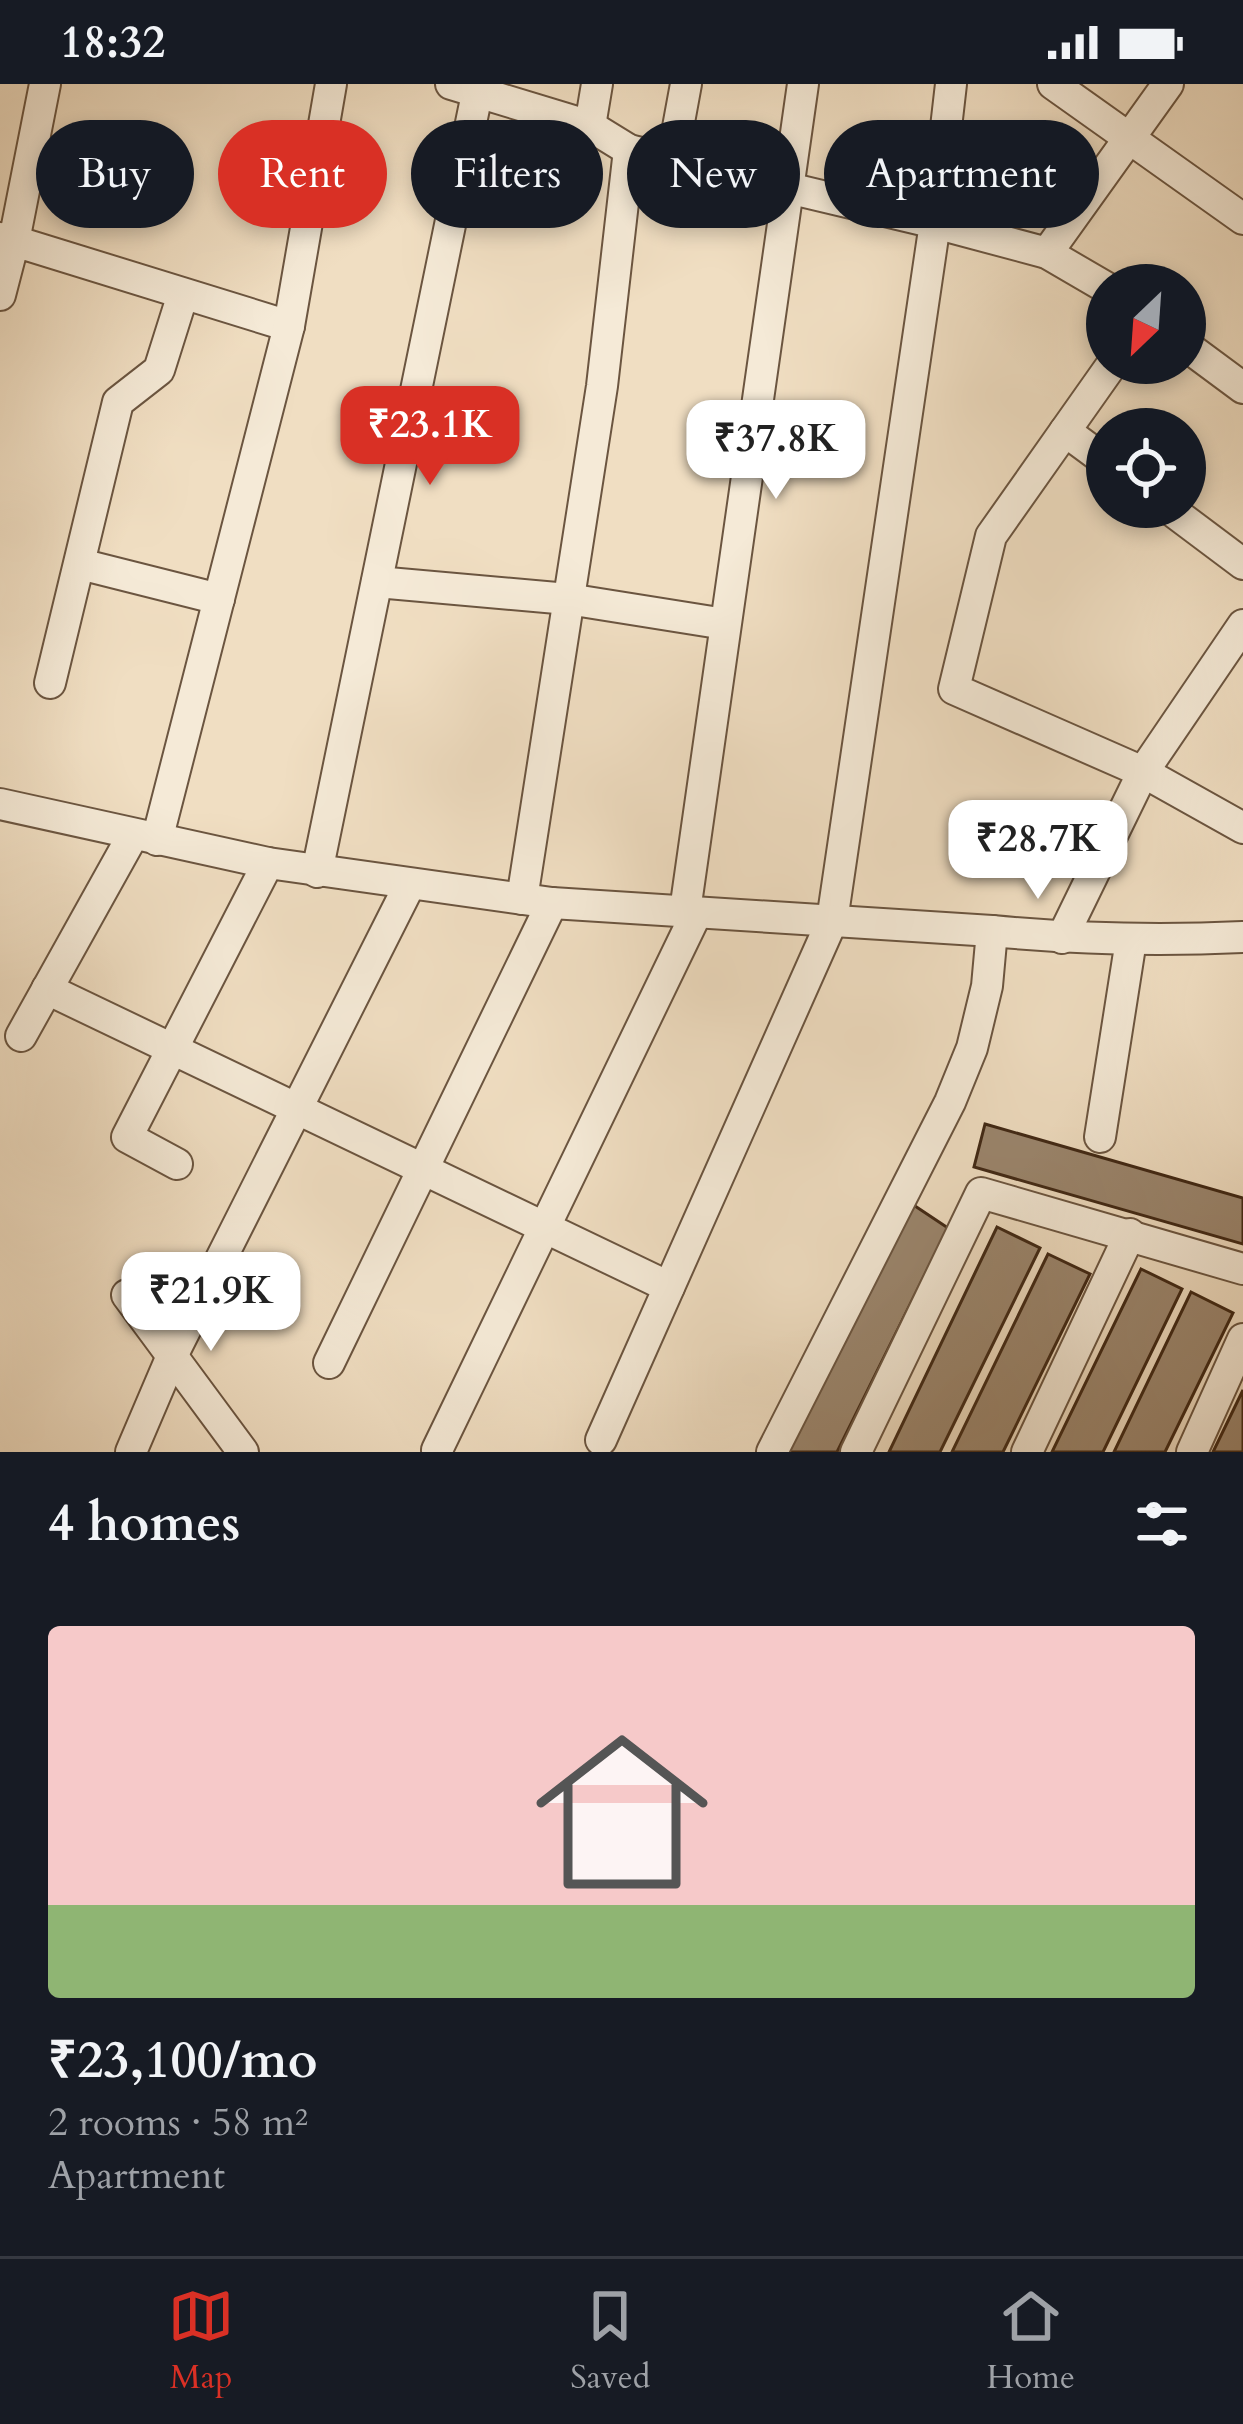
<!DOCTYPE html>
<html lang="en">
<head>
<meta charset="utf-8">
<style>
  :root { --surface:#171b24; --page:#242831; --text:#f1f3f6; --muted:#9ea1a6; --line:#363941; --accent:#d93025 }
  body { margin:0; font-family:Cardo,serif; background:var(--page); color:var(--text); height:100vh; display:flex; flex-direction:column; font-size:45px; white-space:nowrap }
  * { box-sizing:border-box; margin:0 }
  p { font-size:39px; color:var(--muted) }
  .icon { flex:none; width:66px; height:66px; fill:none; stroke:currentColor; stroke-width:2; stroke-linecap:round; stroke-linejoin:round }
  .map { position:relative; height:1368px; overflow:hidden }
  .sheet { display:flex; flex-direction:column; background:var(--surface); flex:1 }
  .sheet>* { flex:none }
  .top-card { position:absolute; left:36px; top:36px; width:1173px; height:108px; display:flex; gap:24px }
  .needle { width:78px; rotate:205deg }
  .fabs { position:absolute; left:1086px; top:180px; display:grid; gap:24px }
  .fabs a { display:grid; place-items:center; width:120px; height:120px; border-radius:50%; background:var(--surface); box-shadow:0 6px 18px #0003; font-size:60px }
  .price { position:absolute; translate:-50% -102px; padding:0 27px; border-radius:24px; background:#fff; color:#222; font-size:39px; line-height:78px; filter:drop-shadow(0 3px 6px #0008) }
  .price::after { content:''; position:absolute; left:50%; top:72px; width:36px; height:27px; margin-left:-18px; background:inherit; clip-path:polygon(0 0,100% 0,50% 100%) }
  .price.active { background:var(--accent); color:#fff }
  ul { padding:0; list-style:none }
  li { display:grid; align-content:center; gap:24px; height:636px; padding:0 48px }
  li span { display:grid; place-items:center; height:372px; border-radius:12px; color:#555 }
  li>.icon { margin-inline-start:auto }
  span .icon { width:216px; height:216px; fill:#fffc; stroke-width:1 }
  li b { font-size:51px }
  h2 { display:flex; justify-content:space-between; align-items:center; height:144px; padding:0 48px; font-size:51px }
  .tag { padding:0 42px; border-radius:54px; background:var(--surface); box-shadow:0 6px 18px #0003; font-size:42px; line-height:108px }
  .tag.active { background:var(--accent); color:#fff }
  .status { display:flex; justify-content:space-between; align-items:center; height:84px; padding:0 60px; background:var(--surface); direction:ltr }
  .status svg { height:33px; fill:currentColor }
  .menu { display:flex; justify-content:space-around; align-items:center; height:168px; border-top:3px solid var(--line); background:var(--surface); font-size:33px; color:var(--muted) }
  .menu a { display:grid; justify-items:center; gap:6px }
  .menu .active { color:var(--accent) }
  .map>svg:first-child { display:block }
  .building { fill:#9b866e; stroke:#3f2714; stroke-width:3 }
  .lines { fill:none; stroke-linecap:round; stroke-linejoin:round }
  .street-casing { stroke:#6b5540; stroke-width:34 }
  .street { stroke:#f5ead7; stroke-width:30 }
</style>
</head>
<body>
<div class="status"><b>18:32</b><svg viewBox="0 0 49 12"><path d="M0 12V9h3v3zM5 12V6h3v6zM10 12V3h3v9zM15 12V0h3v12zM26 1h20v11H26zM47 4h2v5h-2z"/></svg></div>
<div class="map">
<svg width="1243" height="1368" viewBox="0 0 1243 1368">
  <rect width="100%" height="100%" fill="#f0dec2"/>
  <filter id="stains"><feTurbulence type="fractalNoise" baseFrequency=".00167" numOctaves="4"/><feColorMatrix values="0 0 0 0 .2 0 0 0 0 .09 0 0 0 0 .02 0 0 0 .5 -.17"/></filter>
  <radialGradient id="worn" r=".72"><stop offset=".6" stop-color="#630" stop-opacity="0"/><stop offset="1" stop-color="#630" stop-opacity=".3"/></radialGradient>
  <!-- building -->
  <g class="building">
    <polygon points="985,1040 1243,1114 1243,1160 974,1083"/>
    <polygon points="909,1118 948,1144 837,1368 786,1368"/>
    <polygon points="997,1143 1040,1164 940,1368 889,1368"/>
    <polygon points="1048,1170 1090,1190 1003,1368 952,1368"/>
    <polygon points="1141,1185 1182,1205 1103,1368 1052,1368"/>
    <polygon points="1191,1208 1233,1229 1165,1368 1114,1368"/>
    <polygon points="1243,1306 1243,1368 1213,1368"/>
  </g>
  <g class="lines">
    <!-- street casing -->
    <g class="street-casing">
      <g id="street">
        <polyline points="451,0 590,42 629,66 935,139 832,837 601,1356"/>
        <polyline points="951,0 935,139 1047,169 1107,204"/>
        <polyline points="1053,0 1243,135"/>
        <polyline points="590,42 597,0"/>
        <polyline points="672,76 686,0"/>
        <polyline points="0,154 14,157 45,0"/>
        <polyline points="1047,169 1168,0"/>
        <polyline points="0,211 14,157 289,242"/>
        <polyline points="1185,261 1243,304"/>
        <polyline points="1065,347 1113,279"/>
        <polyline points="1107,378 1065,347 991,452 954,605 1143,688 1243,744"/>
        <polyline points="1167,423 1243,480"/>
        <polyline points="80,480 219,515"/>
        <polyline points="377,498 568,515 725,540"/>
        <polyline points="50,599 118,318 159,286 183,210"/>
        <path d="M 0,720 L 268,779 L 552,819 L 992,847 C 1076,855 1159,857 1243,853"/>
        <polyline points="157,756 289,242 331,0"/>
        <polyline points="317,788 479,0"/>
        <polyline points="522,815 602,302 629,66"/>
        <polyline points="685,827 803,0"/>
        <polyline points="1062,854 1143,688 1243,541"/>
        <polyline points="47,905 669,1203"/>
        <polyline points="21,952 133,751"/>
        <polyline points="1100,1053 1131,856"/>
        <polyline points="177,1080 127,1053 268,779"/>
        <polyline points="127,1211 243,1368"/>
        <polyline points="329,1279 552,819"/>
        <polyline points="437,1366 697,828"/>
        <polyline points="131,1368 172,1272 410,800"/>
        <polyline points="772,1368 950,1018 972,964 987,902 992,847"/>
        <polyline points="856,1368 981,1109 1243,1185"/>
        <polyline points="1027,1368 1130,1150"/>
        <polyline points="1192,1368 1243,1255"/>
      </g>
    </g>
    <!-- street -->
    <use href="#street" class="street"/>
  </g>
  <rect width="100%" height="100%" filter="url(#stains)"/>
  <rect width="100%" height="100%" fill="url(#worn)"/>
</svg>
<div class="fabs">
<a><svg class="needle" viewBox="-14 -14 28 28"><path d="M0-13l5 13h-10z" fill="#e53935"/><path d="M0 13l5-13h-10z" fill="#9ea1a6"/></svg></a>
<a><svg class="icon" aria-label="locate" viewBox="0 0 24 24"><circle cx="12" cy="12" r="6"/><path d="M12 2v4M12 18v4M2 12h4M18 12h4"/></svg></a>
</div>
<b class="price active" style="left:430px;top:404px">₹23.1K</b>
<b class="price" style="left:776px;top:418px">₹37.8K</b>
<b class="price" style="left:1038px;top:818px">₹28.7K</b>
<b class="price" style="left:211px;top:1270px">₹21.9K</b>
<div class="top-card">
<a class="tag">Buy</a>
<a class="tag active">Rent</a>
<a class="tag">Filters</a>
<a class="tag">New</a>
<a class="tag">Apartment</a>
</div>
</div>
<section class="sheet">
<h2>4 homes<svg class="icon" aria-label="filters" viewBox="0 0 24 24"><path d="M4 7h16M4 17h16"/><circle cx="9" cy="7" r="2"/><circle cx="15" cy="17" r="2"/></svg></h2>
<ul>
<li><span style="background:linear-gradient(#f6c9c9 75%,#8fb573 0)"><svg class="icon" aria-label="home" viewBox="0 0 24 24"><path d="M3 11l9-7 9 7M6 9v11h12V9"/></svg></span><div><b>₹23,100/mo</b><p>2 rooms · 58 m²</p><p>Apartment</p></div></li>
</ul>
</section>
<nav class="menu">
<a class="active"><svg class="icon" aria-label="map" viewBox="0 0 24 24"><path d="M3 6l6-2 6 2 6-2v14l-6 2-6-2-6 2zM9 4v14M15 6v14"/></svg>Map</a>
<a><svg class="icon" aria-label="saved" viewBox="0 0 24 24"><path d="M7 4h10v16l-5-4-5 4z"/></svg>Saved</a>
<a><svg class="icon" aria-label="home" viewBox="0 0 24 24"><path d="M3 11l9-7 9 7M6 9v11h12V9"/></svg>Home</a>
</nav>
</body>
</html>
